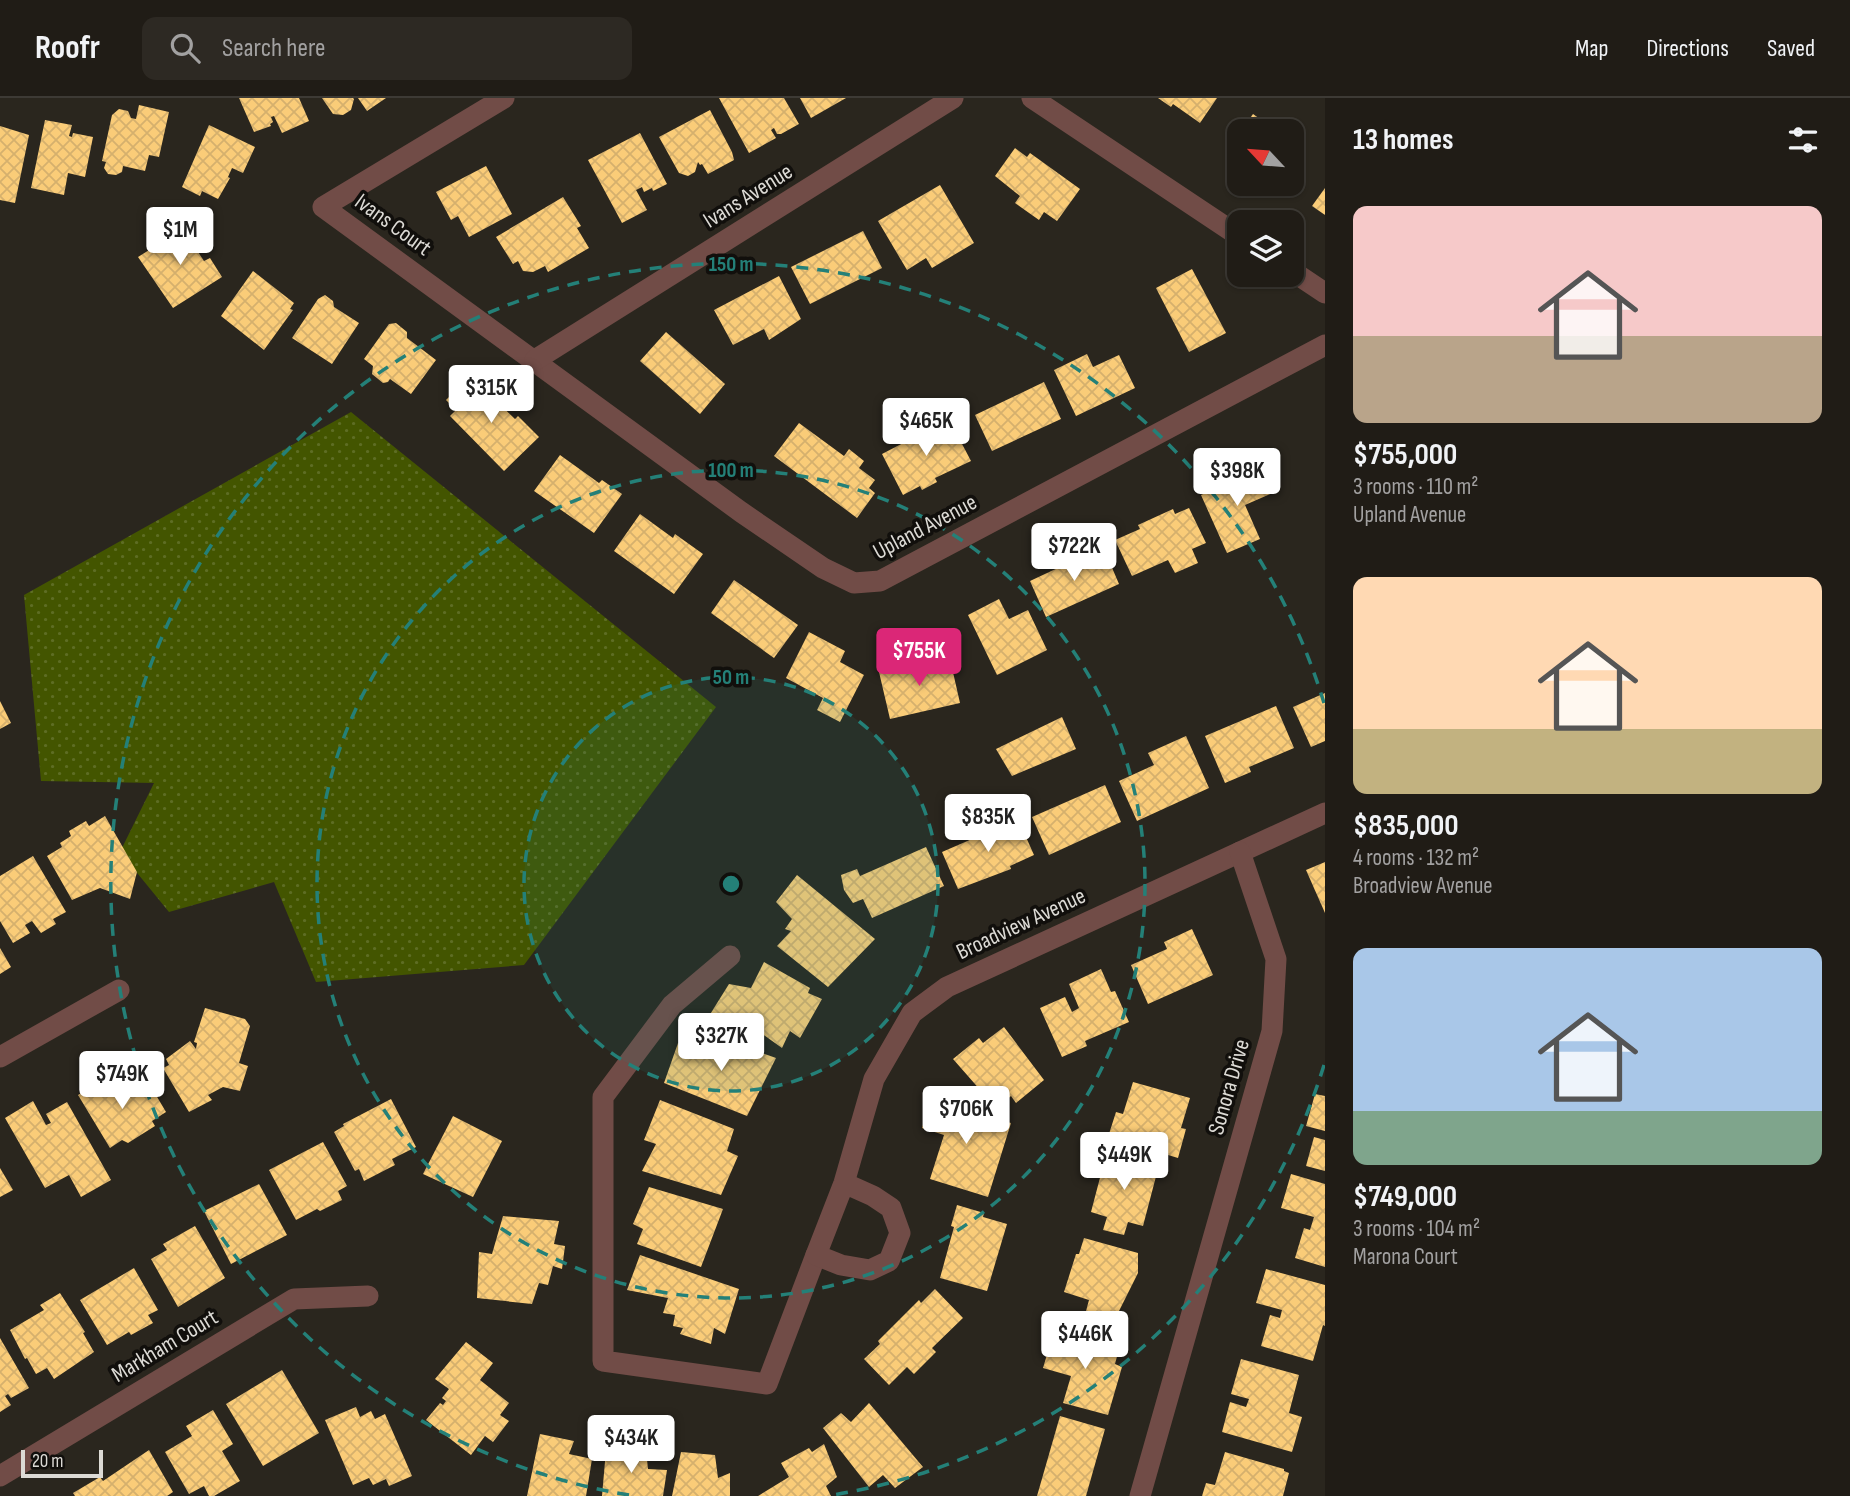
<!DOCTYPE html>
<html lang="en">
<head>
<meta charset="utf-8">
<style>
  :root { --surface:#201c16; --page:#2d2923; --text:#f1f3f6; --muted:#a2a1a1; --line:#3d3a35; --accent:#db2777 }
  body { margin:0; font-family:"Sofia Sans Condensed",sans-serif; background:var(--page); color:var(--text); height:100vh; display:flex; flex-direction:column; font-size:26px; white-space:nowrap }
  * { box-sizing:border-box; margin:0 }
  p { font-size:23px; color:var(--muted) }
  .icon { flex:none; width:38px; height:38px; fill:none; stroke:currentColor; stroke-width:2; stroke-linecap:round; stroke-linejoin:round }
  .map { position:relative; flex:1; overflow:hidden }
  .drawer { display:flex; flex-direction:column; background:var(--surface); width:525px }
  .drawer>* { flex:none }
  .needle { width:46px; rotate:296deg }
  .buttons { position:absolute; left:1227px; top:21px; display:grid; gap:14px }
  .buttons a { display:grid; place-items:center; width:77px; height:77px; border-radius:14px; background:var(--surface); box-shadow:0 2px 5px #0004,0 0 0 2px var(--line); font-size:35px }
  .scale { position:absolute; left:21px; bottom:18px; width:82px; box-sizing:border-box; padding-left:7px; border:4px solid #dcdad5; border-top:0; font-size:19px; line-height:24px; white-space:nowrap; color:#dcdad5; -webkit-text-stroke:5px #110f0c; paint-order:stroke }
  .price { position:absolute; translate:-50% -60px; padding:0 16px; border-radius:7px; background:#fff; color:#222; font-size:23px; line-height:46px; filter:drop-shadow(0 2px 4px #0008) }
  .price::after { content:''; position:absolute; left:50%; top:42px; width:21px; height:16px; margin-left:-10px; background:inherit; clip-path:polygon(0 0,100% 0,50% 100%) }
  .price.current { background:var(--accent); color:#fff }
  ul { padding:0; list-style:none }
  li { display:grid; align-content:center; gap:14px; height:371px; padding:0 28px }
  li span { display:grid; place-items:center; height:217px; border-radius:14px; color:#555 }
  li>.icon { margin-inline-start:auto }
  span .icon { width:126px; height:126px; fill:#fffc; stroke-width:1 }
  li b { font-size:30px }
  h2 { display:flex; justify-content:space-between; align-items:center; height:84px; padding:0 28px; font-size:30px }
  header { display:flex; align-items:center; gap:42px; box-sizing:border-box; height:98px; padding:0 35px; background:var(--surface); border-bottom:2px solid var(--line) }
  header strong { font-size:33px }
  nav { display:flex; gap:38px; margin-inline-start:auto; font-size:24px }
  .search { width:490px; height:63px; background:var(--page); display:flex; align-items:center; gap:18px; box-sizing:border-box; padding:0 24px; border-radius:14px; color:var(--muted); font-size:26px }
  main { display:flex; flex:1; min-height:0 }
  .map>svg:first-child { display:block }
  .grass { fill:url(#grass-dots) }
  .building { fill:url(#building-cross-hatch) }
  .lines { fill:none; stroke-linecap:round; stroke-linejoin:round }
  .minor { stroke:#714c47; stroke-width:21 }
  .ring { fill:none; stroke:#248078; stroke-width:3.5; stroke-dasharray:12 9 }
  .labels { text-anchor:middle; dominant-baseline:central; stroke-width:7; stroke-linejoin:round; paint-order:stroke }
  .street-label { font-size:23px; fill:#dcdad5; stroke:#110f0c }
  .centre { fill:#248078; stroke:#110f0c; stroke-width:3.5 }
  .ring-label { font-size:21px; text-anchor:middle; font-weight:bold; fill:#248078; stroke:#110f0c; stroke-width:7; stroke-linejoin:round; paint-order:stroke }
</style>
</head>
<body>
<header>
<strong>Roofr</strong>
<div class="search"><svg class="icon" aria-label="search" viewBox="0 0 24 24"><circle cx="10" cy="10" r="6"/><path d="M15 15l6 6"/></svg>Search here</div>
<nav><a>Map</a><a>Directions</a><a>Saved</a></nav>
</header>
<main>
<div class="map">
<svg width="1325" height="1398" viewBox="0 0 1325 1398">
  <defs>
    <pattern id="grass-dots" width="8" height="8" patternUnits="userSpaceOnUse" patternTransform="scale(1.75)"><rect width="8" height="8" fill="#435500"/><path d="M2 2h.1M6 6h.1" fill="none" stroke="#5e6d24" stroke-width="1.8" stroke-linecap="round"/></pattern>
    <pattern id="building-cross-hatch" width="8" height="8" patternUnits="userSpaceOnUse" patternTransform="scale(1.75)"><rect width="8" height="8" fill="#facc78"/><path d="M0 0l8 8M0 8l8-8" fill="none" stroke="#d5b06d"/></pattern>
  </defs>
  <rect width="100%" height="100%" fill="#2a261e"/>
  <!-- grass -->
  <polygon class="grass" points="351,314 716,609 524,867 316,884 274,784 169,814 120,754 154,685 41,683 24,497"/>
  <!-- building -->
  <g class="building">
    <polygon points="239,0 299,0 309,23 282,35 274,18 271,19 273,24 270,26 271,28 254,34"/>
    <polygon points="322,0 353,0 354,1 351,12 343,17 333,16"/>
    <polygon points="358,0 386,0 367,13"/>
    <polygon points="719,0 784,0 799,26 781,36 777,36 774,30 771,32 776,40 749,55"/>
    <polygon points="800,0 846,0 811,20"/>
    <polygon points="1158,0 1217,0 1200,25 1173,6 1171,9"/>
    <polygon points="139,7 169,14 159,59 149,57 145,73 123,68 122,74 116,77 108,76 104,70 106,64 102,63 112,17 119,11 128,13 131,20 136,21"/>
    <polygon points="710,12 732,54 734,62 708,76 702,66 700,67 698,64 695,74 688,78 679,75 659,39"/>
    <polygon points="1253,16 1277,33 1241,33"/>
    <polygon points="45,22 72,27 69,38 72,39 73,35 93,39 85,79 68,75 64,97 31,90"/>
    <polygon points="209,27 255,49 243,75 232,70 228,79 230,80 218,101 202,93 200,98 182,89"/>
    <polygon points="0,28 29,37 15,105 0,102"/>
    <polygon points="640,35 667,86 653,93 652,90 644,94 642,89 636,92 647,112 622,125 588,62"/>
    <polygon points="1239,35 1239,54 1229,46"/>
    <polygon points="1292,44 1302,52 1292,65"/>
    <polygon points="1015,50 1027,59 1030,55 1080,91 1057,123 1044,114 1039,122 1015,105 1020,98 995,78"/>
    <polygon points="486,68 512,116 469,139 458,118 451,122 436,94"/>
    <polygon points="940,87 974,145 932,170 926,160 907,172 878,123"/>
    <polygon points="1325,90 1325,117 1312,108"/>
    <polygon points="563,99 581,128 577,130 589,150 548,174 545,168 533,174 523,173 518,163 513,166 496,139"/>
    <polygon points="189,127 203,150 198,154 204,163 210,160 222,179 173,210 138,159"/>
    <polygon points="863,133 882,170 810,206 791,169"/>
    <polygon points="1192,171 1226,235 1189,254 1156,190"/>
    <polygon points="253,173 294,205 290,211 293,212 264,252 221,218"/>
    <polygon points="779,178 801,221 769,242 764,231 733,247 714,212"/>
    <polygon points="325,197 333,203 334,209 359,225 332,266 292,240 318,201"/>
    <polygon points="396,225 407,234 407,240 436,262 411,296 390,281 388,284 383,285 372,276 373,268 364,261 389,226"/>
    <polygon points="666,234 725,286 700,316 640,263"/>
    <polygon points="1087,256 1093,269 1119,257 1135,290 1076,318 1054,272"/>
    <polygon points="467,281 478,291 481,288 515,321 518,318 539,339 504,373 450,318 456,312 446,302"/>
    <polygon points="1044,284 1061,321 992,353 975,317"/>
    <polygon points="949,321 971,363 935,380 937,384 922,392 920,388 903,397 882,356"/>
    <polygon points="799,325 844,358 849,351 864,363 859,370 875,382 869,390 875,395 857,420 774,358"/>
    <polygon points="560,357 599,385 602,382 622,396 594,435 534,393"/>
    <polygon points="1264,369 1275,394 1245,407 1260,441 1227,455 1201,397"/>
    <polygon points="1189,410 1206,445 1192,451 1198,465 1175,475 1168,462 1132,478 1115,442 1140,431 1138,427 1173,411 1175,416"/>
    <polygon points="640,416 673,440 675,436 703,456 674,496 614,453"/>
    <polygon points="1104,451 1119,486 1046,519 1030,483 1079,460 1081,462"/>
    <polygon points="734,482 798,527 774,560 711,515"/>
    <polygon points="999,501 1009,521 1028,512 1047,552 997,577 968,517"/>
    <polygon points="809,534 845,553 840,564 864,577 840,624 817,612 823,600 786,580"/>
    <polygon points="950,561 960,605 890,621 879,574 911,566 912,570"/>
    <polygon points="1325,595 1325,643 1311,649 1293,609"/>
    <polygon points="0,603 11,625 0,631"/>
    <polygon points="1276,608 1294,650 1249,669 1251,674 1225,685 1205,638"/>
    <polygon points="1062,619 1076,651 1012,678 996,651"/>
    <polygon points="1186,638 1209,690 1137,723 1119,683 1154,667 1148,655"/>
    <polygon points="1105,687 1121,724 1049,757 1032,719"/>
    <polygon points="105,718 137,774 130,801 100,790 72,802 47,758 62,749 60,745 71,738 69,733 86,723 89,728"/>
    <polygon points="1018,721 1034,757 1010,768 1011,771 958,791 942,754"/>
    <polygon points="926,749 944,788 872,820 863,801 853,805 844,792 841,777 857,771 860,778"/>
    <polygon points="33,758 66,814 53,821 56,826 41,835 32,823 25,827 30,835 13,845 0,823 0,778"/>
    <polygon points="1325,764 1325,815 1306,772"/>
    <polygon points="797,777 875,841 828,889 777,848 791,833 785,831 792,821 776,804"/>
    <polygon points="1192,831 1213,877 1148,906 1131,867 1167,851 1164,844"/>
    <polygon points="0,850 11,869 0,876"/>
    <polygon points="764,864 810,890 808,895 822,901 800,940 790,933 782,950 750,927 746,935 709,918 729,886 751,890"/>
    <polygon points="1101,871 1111,894 1115,893 1129,924 1085,943 1087,948 1062,959 1040,910 1065,899 1072,914 1079,910 1069,886"/>
    <polygon points="205,910 245,921 250,928 239,965 248,968 240,993 223,989 208,997 212,1002 189,1014 163,970 169,967 166,961 190,943 196,951 197,945 194,944"/>
    <polygon points="1004,929 1044,982 1016,1005 1011,998 996,1010 953,961 979,940 983,945"/>
    <polygon points="711,937 776,960 747,1018 664,985 678,945 693,953 698,944 706,948"/>
    <polygon points="107,979 115,992 128,984 136,996 150,987 166,1014 152,1023 155,1028 128,1045 122,1042 110,1050 78,997"/>
    <polygon points="1133,984 1190,1000 1181,1030 1186,1031 1178,1060 1108,1039 1116,1014 1123,1016"/>
    <polygon points="1315,996 1325,998 1325,1033 1306,1028"/>
    <polygon points="931,1000 1011,1025 988,1099 930,1081 944,1037 922,1030"/>
    <polygon points="391,1001 416,1049 392,1061 395,1067 364,1083 359,1071 355,1073 334,1034 344,1028 343,1026"/>
    <polygon points="660,1002 734,1031 727,1053 738,1058 721,1097 642,1073 656,1046 644,1042"/>
    <polygon points="33,1003 46,1027 51,1025 46,1016 67,1004 111,1082 81,1099 69,1077 45,1090 5,1020"/>
    <polygon points="453,1018 502,1043 473,1099 423,1076"/>
    <polygon points="1314,1039 1325,1042 1325,1073 1306,1068"/>
    <polygon points="323,1044 347,1088 338,1093 342,1102 320,1113 317,1111 296,1122 269,1072"/>
    <polygon points="1107,1053 1159,1067 1143,1128 1128,1124 1124,1137 1103,1132 1107,1119 1091,1114"/>
    <polygon points="0,1070 13,1092 0,1099"/>
    <polygon points="1291,1076 1325,1086 1325,1169 1295,1160 1304,1130 1310,1132 1314,1119 1281,1110"/>
    <polygon points="259,1086 287,1137 231,1166 204,1113"/>
    <polygon points="649,1089 723,1111 701,1169 637,1146 643,1131 633,1126"/>
    <polygon points="957,1107 984,1115 983,1119 1007,1126 987,1193 940,1180 954,1129 951,1128"/>
    <polygon points="503,1118 559,1123 554,1146 565,1148 562,1171 553,1168 548,1187 539,1185 532,1206 477,1200 479,1154 492,1156"/>
    <polygon points="195,1128 225,1180 178,1209 151,1161 167,1152 163,1146"/>
    <polygon points="1084,1140 1138,1155 1138,1175 1115,1221 1086,1213 1089,1202 1064,1194 1076,1156 1079,1156"/>
    <polygon points="640,1157 739,1191 725,1236 714,1230 711,1246 680,1236 683,1230 673,1228 675,1217 663,1215 668,1200 627,1192"/>
    <polygon points="134,1170 158,1212 148,1217 153,1225 131,1237 129,1234 107,1247 80,1202"/>
    <polygon points="1266,1171 1325,1187 1325,1228 1323,1227 1313,1263 1261,1248 1270,1217 1280,1220 1282,1212 1256,1205"/>
    <polygon points="935,1191 963,1220 932,1250 936,1254 914,1276 907,1269 889,1287 864,1261 880,1246 878,1243 919,1202 921,1205"/>
    <polygon points="60,1195 85,1234 83,1235 94,1254 54,1281 47,1270 36,1276 27,1260 25,1261 10,1232 44,1212 40,1207"/>
    <polygon points="1054,1233 1119,1251 1115,1266 1122,1269 1108,1317 1063,1305 1071,1278 1043,1270"/>
    <polygon points="0,1240 29,1290 11,1300 8,1296 5,1298 11,1307 0,1314"/>
    <polygon points="466,1244 493,1265 480,1282 509,1305 500,1317 509,1323 493,1344 485,1338 471,1357 426,1322 440,1305 443,1307 446,1303 442,1300 449,1291 435,1281"/>
    <polygon points="1241,1261 1299,1277 1289,1315 1302,1319 1292,1354 1222,1334 1230,1304 1246,1309 1249,1301 1231,1296"/>
    <polygon points="282,1272 319,1335 263,1368 226,1306"/>
    <polygon points="869,1305 923,1369 895,1390 883,1377 869,1389 823,1330 841,1315 851,1324"/>
    <polygon points="356,1309 360,1319 371,1313 375,1321 385,1316 412,1378 389,1388 386,1381 373,1387 369,1380 353,1387 325,1322"/>
    <polygon points="213,1312 233,1346 222,1353 240,1383 214,1398 209,1398 204,1388 189,1396 165,1354 192,1338 186,1328"/>
    <polygon points="1060,1318 1105,1331 1086,1398 1037,1398"/>
    <polygon points="540,1336 574,1343 569,1356 592,1361 586,1398 527,1398"/>
    <polygon points="824,1346 837,1379 826,1388 831,1398 758,1398 789,1379 781,1365 809,1350 812,1354"/>
    <polygon points="149,1352 173,1394 167,1398 75,1398 73,1395 100,1379 103,1383"/>
    <polygon points="606,1352 646,1352 648,1371 667,1372 663,1398 602,1398"/>
    <polygon points="681,1354 715,1357 718,1380 730,1375 730,1398 672,1398"/>
    <polygon points="1225,1354 1284,1371 1284,1373 1289,1375 1283,1398 1202,1398 1206,1385 1215,1387"/>
  </g>
  <g class="lines">
    <!-- minor -->
    <g class="minor">
      <polyline points="504,0 323,109 741,414 823,470 854,485 880,483 1325,247"/>
      <polyline points="1032,0 1239,138"/>
      <polyline points="1292,173 1325,195"/>
      <polyline points="535,262 953,0"/>
      <polyline points="730,858 672,907 603,999 603,1263 767,1286 816,1157"/>
      <polyline points="0,959 119,892"/>
      <polyline points="844,1085 873,1098 891,1110 900,1135 889,1163 870,1172 841,1167 816,1157 844,1085 874,981 912,915 947,889 1325,715"/>
      <polyline points="0,1378 294,1201 368,1198"/>
      <polyline points="1140,1398 1272,933 1276,861 1240,754"/>
    </g>
  </g>
  <!-- distance rings -->
  <circle cx="731" cy="786" r="207" fill="#248078" fill-opacity=".12"/>
  <g class="ring">
    <circle cx="731" cy="786" r="207"/>
    <circle cx="731" cy="786" r="414"/>
    <path d="M1324 967A620 620 0 0 1 833 1397M629 1397A620 620 0 1 1 1324 605"/>
  </g>
  <g class="labels">
    <!-- street labels -->
    <g class="street-label">
      <text transform="translate(748 98) rotate(-32)">Ivans Avenue</text>
      <text transform="translate(393 127) rotate(36)">Ivans Court</text>
      <text transform="translate(925 429) rotate(-28)">Upland Avenue</text>
      <text transform="translate(1021 826) rotate(-25)">Broadview Avenue</text>
      <text transform="translate(1229 989) rotate(-74)">Sonora Drive</text>
      <text transform="translate(165 1248) rotate(-31)">Markham Court</text>
    </g>
  </g>
  <circle cx="731" cy="786" r="10" class="centre"/>
  <g class="ring-label">
    <text x="731" y="173">150 m</text>
    <text x="731" y="379">100 m</text>
    <text x="731" y="586">50 m</text>
  </g>
</svg>
<div class="buttons">
<a><svg class="needle" viewBox="-14 -14 28 28"><path d="M0-13l5 13h-10z" fill="#e53935"/><path d="M0 13l5-13h-10z" fill="#a2a1a1"/></svg></a>
<a><svg class="icon" aria-label="layers" viewBox="0 0 24 24"><path d="M12 4l9 5-9 5-9-5zM3 14l9 5 9-5"/></svg></a>
</div>
<div class="scale">20 m</div>
<b class="price" style="left:180px;top:169px">$1M</b>
<b class="price" style="left:491px;top:327px">$315K</b>
<b class="price" style="left:926px;top:360px">$465K</b>
<b class="price" style="left:1237px;top:410px">$398K</b>
<b class="price" style="left:1074px;top:485px">$722K</b>
<b class="price current" style="left:919px;top:590px">$755K</b>
<b class="price" style="left:988px;top:756px">$835K</b>
<b class="price" style="left:721px;top:975px">$327K</b>
<b class="price" style="left:122px;top:1013px">$749K</b>
<b class="price" style="left:966px;top:1048px">$706K</b>
<b class="price" style="left:1124px;top:1094px">$449K</b>
<b class="price" style="left:1085px;top:1273px">$446K</b>
<b class="price" style="left:631px;top:1377px">$434K</b>
</div>
<section class="drawer">
<h2>13 homes<svg class="icon" aria-label="filters" viewBox="0 0 24 24"><path d="M4 7h16M4 17h16"/><circle cx="9" cy="7" r="2"/><circle cx="15" cy="17" r="2"/></svg></h2>
<ul>
<li><span style="background:linear-gradient(#f6c9c9 60%,#b9a48a 0)"><svg class="icon" aria-label="home" viewBox="0 0 24 24"><path d="M3 11l9-7 9 7M6 9v11h12V9"/></svg></span><div><b>$755,000</b><p>3 rooms · 110 m²</p><p>Upland Avenue</p></div></li>
<li><span style="background:linear-gradient(#ffd9b3 70%,#c2b280 0)"><svg class="icon" aria-label="home" viewBox="0 0 24 24"><path d="M3 11l9-7 9 7M6 9v11h12V9"/></svg></span><div><b>$835,000</b><p>4 rooms · 132 m²</p><p>Broadview Avenue</p></div></li>
<li><span style="background:linear-gradient(#a9c7e8 75%,#7fa58c 0)"><svg class="icon" aria-label="home" viewBox="0 0 24 24"><path d="M3 11l9-7 9 7M6 9v11h12V9"/></svg></span><div><b>$749,000</b><p>3 rooms · 104 m²</p><p>Marona Court</p></div></li>
</ul>
</section>
</main>
</body>
</html>
